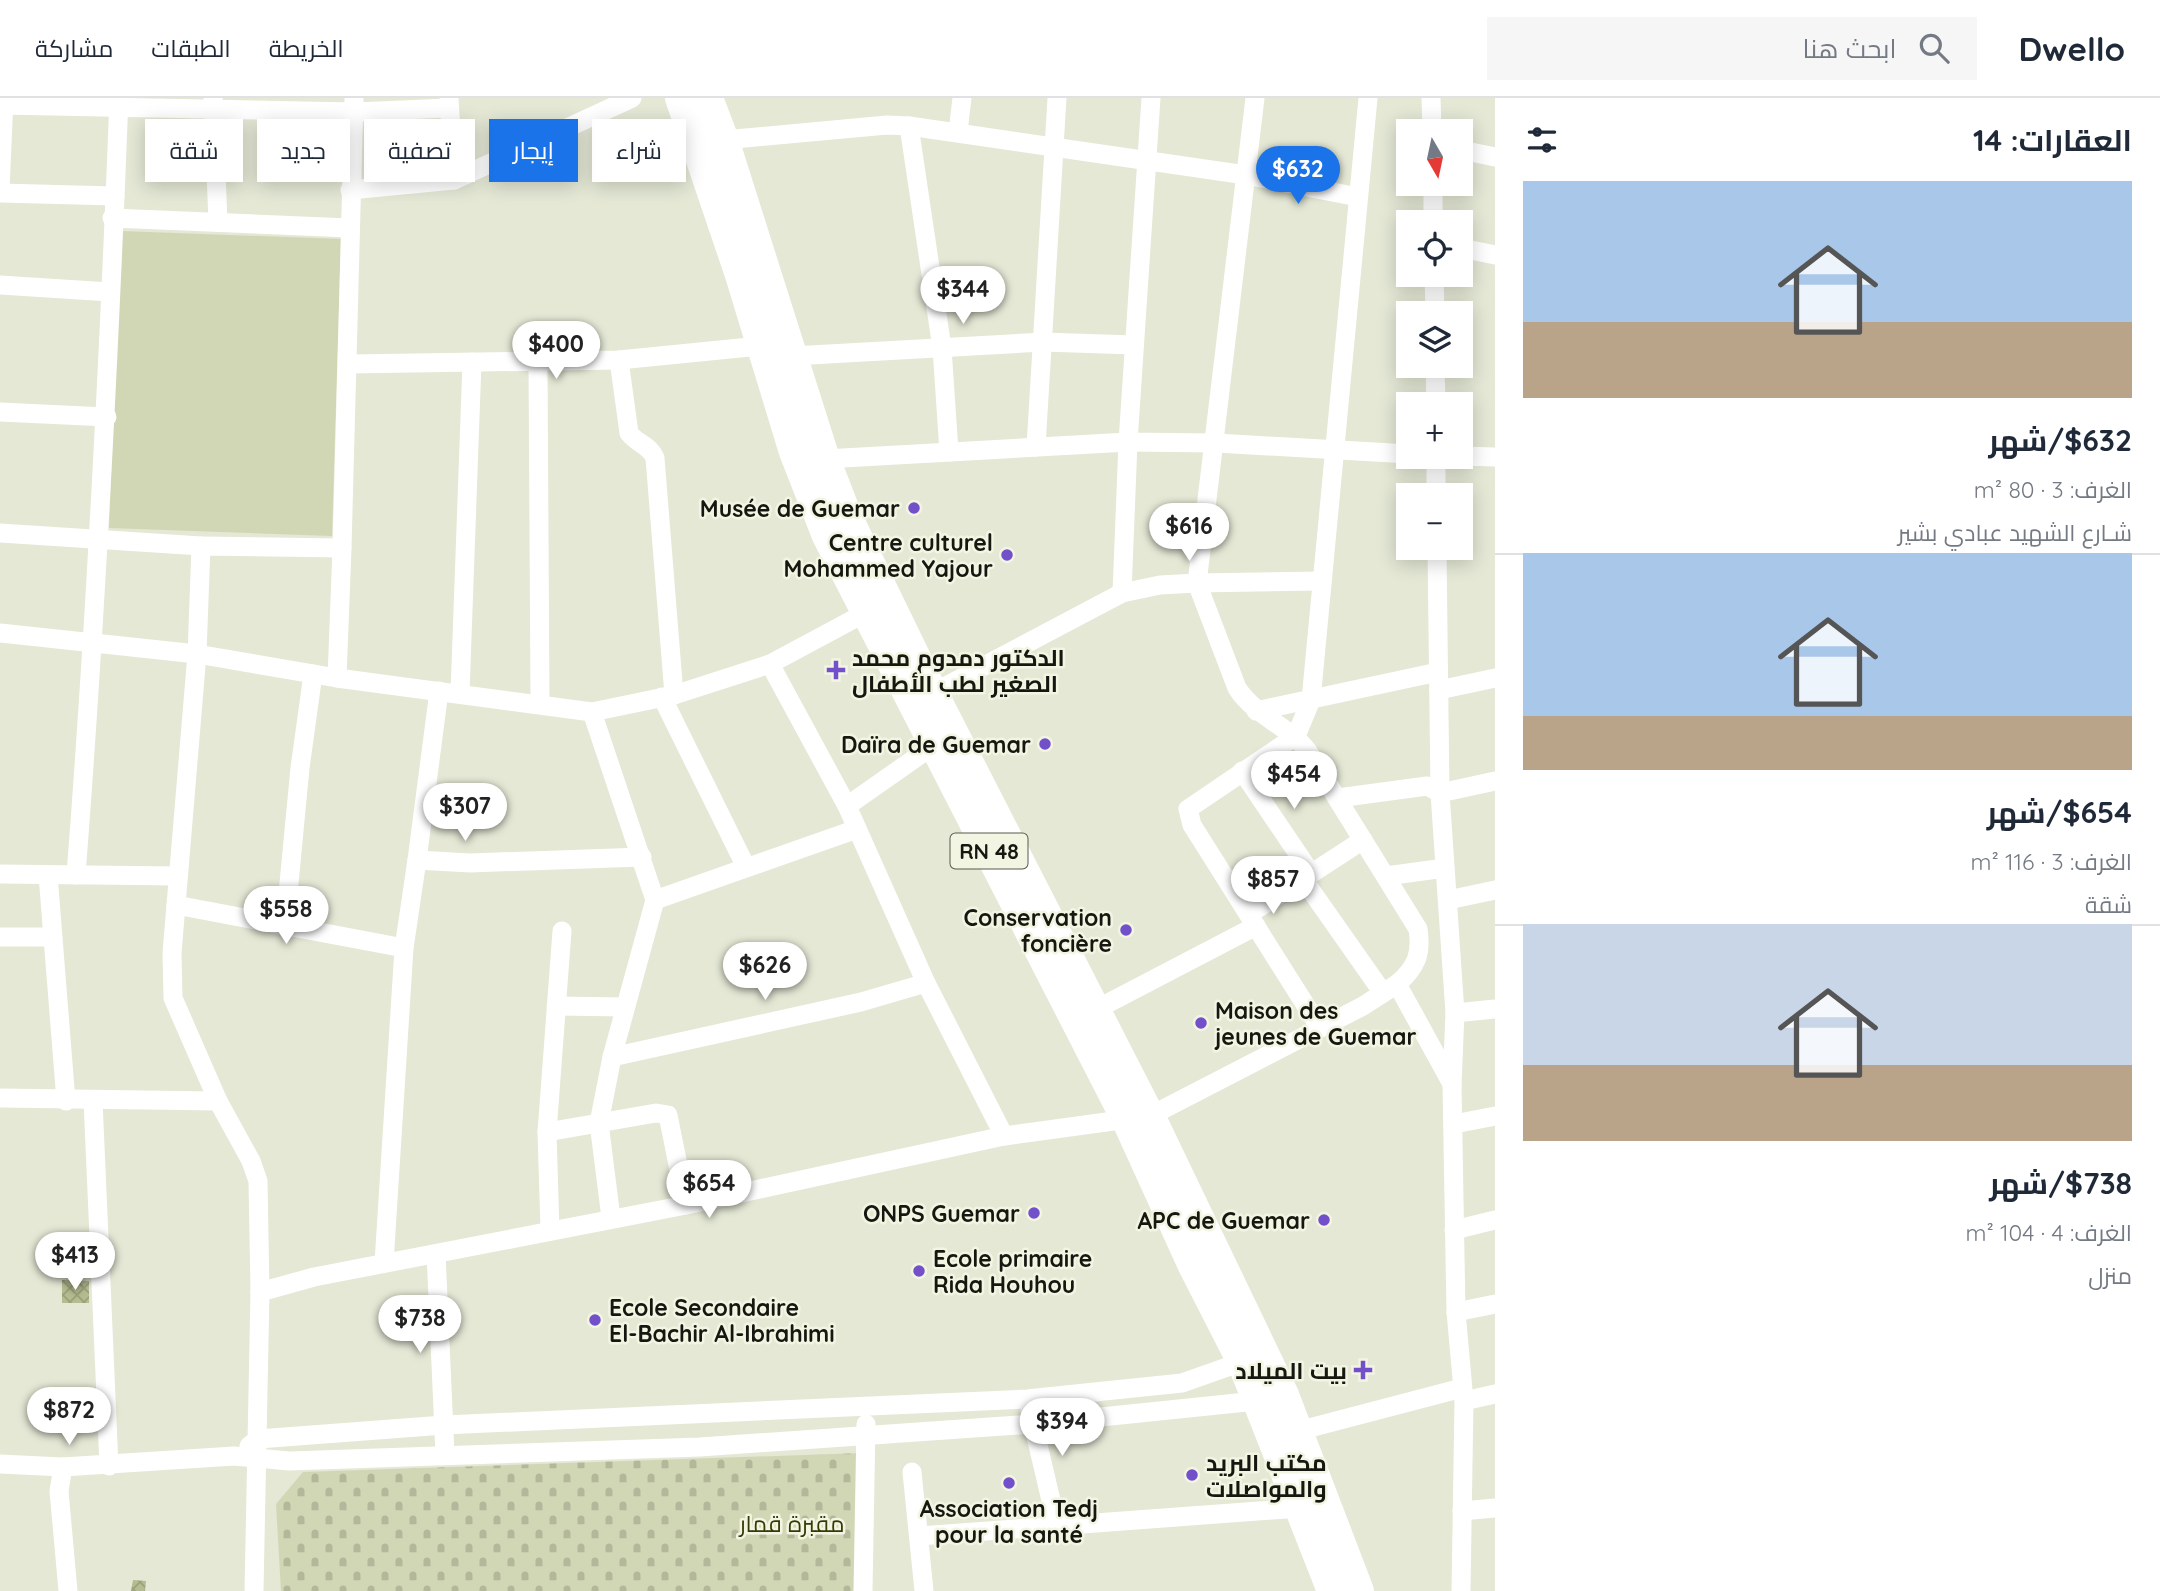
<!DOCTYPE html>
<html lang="ar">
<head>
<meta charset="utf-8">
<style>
  :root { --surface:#fff; --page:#f6f6f7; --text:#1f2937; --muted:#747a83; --line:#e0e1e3; --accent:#1a73e8 }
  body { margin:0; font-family:Quicksand,Cairo,sans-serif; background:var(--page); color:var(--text); direction:rtl; height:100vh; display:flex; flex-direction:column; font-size:26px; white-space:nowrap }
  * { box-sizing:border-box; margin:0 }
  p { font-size:23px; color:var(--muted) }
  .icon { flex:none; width:38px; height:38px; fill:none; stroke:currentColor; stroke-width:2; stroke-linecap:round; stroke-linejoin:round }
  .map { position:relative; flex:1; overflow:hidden; direction:ltr }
  .panel { display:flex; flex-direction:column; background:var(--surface); width:665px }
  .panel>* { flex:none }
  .top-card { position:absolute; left:21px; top:21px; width:665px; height:63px; direction:rtl; display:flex; gap:14px }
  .needle { width:46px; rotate:171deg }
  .controls { position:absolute; left:1396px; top:21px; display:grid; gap:14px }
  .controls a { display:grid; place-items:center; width:77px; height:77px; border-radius:0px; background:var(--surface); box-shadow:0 4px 18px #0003; font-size:35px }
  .price { position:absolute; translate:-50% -60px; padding:0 16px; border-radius:24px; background:#fff; color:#222; font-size:23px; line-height:46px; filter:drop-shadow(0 2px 4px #0008) }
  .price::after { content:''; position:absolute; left:50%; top:42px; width:21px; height:16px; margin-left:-10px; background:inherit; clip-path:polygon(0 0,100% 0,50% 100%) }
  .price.current { background:var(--accent); color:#fff }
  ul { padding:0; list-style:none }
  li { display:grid; align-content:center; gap:14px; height:371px; padding:0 28px }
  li+li { border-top:2px solid var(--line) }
  li span { display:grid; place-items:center; height:217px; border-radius:0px; color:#555 }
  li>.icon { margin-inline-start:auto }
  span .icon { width:126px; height:126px; fill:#fffc; stroke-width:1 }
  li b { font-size:30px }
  h2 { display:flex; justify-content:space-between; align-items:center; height:84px; padding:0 28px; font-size:30px }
  .tag { padding:0 24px; border-radius:0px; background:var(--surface); box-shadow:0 4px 18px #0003; font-size:24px; line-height:63px }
  .tag.current { background:var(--accent); color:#fff }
  header { display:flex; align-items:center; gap:42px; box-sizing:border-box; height:98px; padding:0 35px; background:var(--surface); border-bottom:2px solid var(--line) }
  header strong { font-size:33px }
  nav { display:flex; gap:38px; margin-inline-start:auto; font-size:24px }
  .search { width:490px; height:63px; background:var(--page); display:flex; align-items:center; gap:18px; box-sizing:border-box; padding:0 24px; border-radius:0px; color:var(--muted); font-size:26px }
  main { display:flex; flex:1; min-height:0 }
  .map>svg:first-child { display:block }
  .cemetery { fill:url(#cemetery-stones) }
  .garden { fill:#d1d7b5 }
  .building { fill:url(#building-cross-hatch) }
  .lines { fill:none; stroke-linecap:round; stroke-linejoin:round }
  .minor { stroke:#fff; stroke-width:19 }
  .highway { stroke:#fff; stroke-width:30 }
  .poi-dot { fill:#7250ca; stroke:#f2f5e2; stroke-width:2.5 }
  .labels { text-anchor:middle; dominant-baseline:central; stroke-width:5; stroke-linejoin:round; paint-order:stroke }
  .shield { fill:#f2f5e2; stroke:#585a4f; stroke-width:2 }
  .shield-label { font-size:21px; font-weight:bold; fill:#161710 }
  .poi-label { font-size:23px; font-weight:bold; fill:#161710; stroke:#f2f5e2; text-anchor:end }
  .park-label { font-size:23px; fill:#363b04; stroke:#f2f5e2 }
</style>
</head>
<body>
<header>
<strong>Dwello</strong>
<div class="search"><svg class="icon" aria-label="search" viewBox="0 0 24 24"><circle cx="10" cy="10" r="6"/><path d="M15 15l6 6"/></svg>ابحث هنا</div>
<nav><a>الخريطة</a><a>الطبقات</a><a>مشاركة</a></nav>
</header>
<main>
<section class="panel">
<h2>العقارات: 14<svg class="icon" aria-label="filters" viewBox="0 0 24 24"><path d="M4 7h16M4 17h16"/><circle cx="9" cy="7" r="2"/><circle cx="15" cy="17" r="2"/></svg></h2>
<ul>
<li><span style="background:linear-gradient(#a9c7e8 65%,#b9a48a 0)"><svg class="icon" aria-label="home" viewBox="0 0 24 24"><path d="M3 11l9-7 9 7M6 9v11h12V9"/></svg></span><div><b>$632/شهر</b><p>الغرف: 3 · 80 m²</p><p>شـارع الشهيد عبادي بشير</p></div></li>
<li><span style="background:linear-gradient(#a9c7e8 75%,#b9a48a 0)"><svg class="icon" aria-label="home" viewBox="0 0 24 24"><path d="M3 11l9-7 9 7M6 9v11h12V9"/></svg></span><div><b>$654/شهر</b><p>الغرف: 3 · 116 m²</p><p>شقة</p></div></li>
<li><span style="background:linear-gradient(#c9d6e8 65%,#b9a48a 0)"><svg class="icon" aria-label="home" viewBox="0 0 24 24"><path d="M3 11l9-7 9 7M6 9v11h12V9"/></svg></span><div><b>$738/شهر</b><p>الغرف: 4 · 104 m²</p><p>منزل</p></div></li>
</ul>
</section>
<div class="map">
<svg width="1495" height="1493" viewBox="0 0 1495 1493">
  <defs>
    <pattern id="cemetery-stones" width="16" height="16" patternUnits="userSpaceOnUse" patternTransform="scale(1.75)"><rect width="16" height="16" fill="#d1d7b5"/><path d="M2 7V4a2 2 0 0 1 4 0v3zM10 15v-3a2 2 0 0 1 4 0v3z" fill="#b3b89b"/></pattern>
    <pattern id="building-cross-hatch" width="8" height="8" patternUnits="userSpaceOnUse" patternTransform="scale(1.75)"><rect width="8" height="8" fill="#b5bc90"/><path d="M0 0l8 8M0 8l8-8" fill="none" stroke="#9ba17b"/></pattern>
  </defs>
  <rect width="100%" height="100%" fill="#e4e8d5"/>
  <!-- cemetery -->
  <polygon class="cemetery" points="862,1355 861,1493 281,1493 276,1406 303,1374"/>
  <!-- garden -->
  <polygon class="garden" points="121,133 341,141 332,438 109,430"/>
  <!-- building -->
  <g class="building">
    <polygon points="62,1182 89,1183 89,1205 62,1205"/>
    <polygon points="133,1482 146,1483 145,1493 131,1493"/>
  </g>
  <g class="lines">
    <!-- minor -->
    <g class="minor">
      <polyline points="213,0 218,124"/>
      <polyline points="449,0 454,82"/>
      <polyline points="1151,0 1128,344 1216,345 1409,356"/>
      <polyline points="1255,0 1197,485 1322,483"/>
      <polyline points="1431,0 1432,33"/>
      <polyline points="0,7 354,14 449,10"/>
      <polyline points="909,28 942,250 949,354"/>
      <polyline points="958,34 962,0"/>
      <polyline points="724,42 887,27 909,28 1246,77 1358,99"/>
      <polyline points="1461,52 1495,59"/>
      <polyline points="1433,86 1433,124"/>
      <polyline points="0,92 4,0"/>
      <polyline points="350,92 454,82 632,0"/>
      <polyline points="0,95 115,98"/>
      <polyline points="112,120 350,130"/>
      <polyline points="1461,150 1495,157"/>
      <polyline points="1434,177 1435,215"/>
      <polyline points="0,187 110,194"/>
      <polyline points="792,258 1043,244 1134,247"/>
      <path d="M 619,262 L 629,335 C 637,346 650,347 655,360 L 674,597"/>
      <polyline points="538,264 540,605"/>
      <polyline points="349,266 619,262 760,248"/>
      <polyline points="1435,268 1436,306"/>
      <polyline points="0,314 107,319"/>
      <polyline points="1036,349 1057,0"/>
      <polyline points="1461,358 1495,359"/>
      <polyline points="825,361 1128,344 1122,495"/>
      <polyline points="1436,397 1436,359"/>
      <polyline points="0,435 201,448"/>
      <polyline points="1437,450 1440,695 1455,915 1452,987 1456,1214 1464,1303 1461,1493"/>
      <polyline points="0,535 197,556 337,580 592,614 674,597 770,566 867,514"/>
      <polyline points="770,566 847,708 926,885 1004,1038"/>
      <polyline points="337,580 342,450"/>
      <polyline points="1439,592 1495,580"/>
      <polyline points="439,593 417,762 470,765 642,759"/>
      <polyline points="460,595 472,264"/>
      <path d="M 933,595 L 1122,495 L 1160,487 L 1197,485 L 1237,590 C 1255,618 1287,627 1307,652 L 1418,831 C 1422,856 1416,870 1397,886 L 1452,986"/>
      <polyline points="662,599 746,769"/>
      <polyline points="1256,613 1438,574"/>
      <polyline points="592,614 655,802 612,959 599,1025 611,1120"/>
      <polyline points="1242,673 1311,775"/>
      <polyline points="1338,700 1427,688 1440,695 1495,683"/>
      <polyline points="847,708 934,647"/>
      <polyline points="0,776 178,778"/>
      <polyline points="48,777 66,1003"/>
      <path d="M 76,777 C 96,518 109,259 119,0"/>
      <polyline points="1386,778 1445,770"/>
      <polyline points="1303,781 1383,895"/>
      <polyline points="655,802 857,731"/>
      <polyline points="1448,802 1495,792"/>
      <polyline points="176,807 404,850"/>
      <polyline points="1249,816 1363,742"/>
      <polyline points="285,827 300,670 313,576"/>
      <polyline points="0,839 53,839"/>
      <polyline points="556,908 625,909"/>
      <polyline points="1095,912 1256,828"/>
      <polyline points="1455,915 1495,911"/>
      <polyline points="1320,930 1192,727 1188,711 1296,638 1311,602 1368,0"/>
      <polyline points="612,959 861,904 926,885"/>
      <polyline points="0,1000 218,1003"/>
      <polyline points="93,1002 109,1368"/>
      <polyline points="1454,1026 1495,1018"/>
      <polyline points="547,1034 656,1015 668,1017 686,1107"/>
      <polyline points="1454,1132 1495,1122"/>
      <polyline points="550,1133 547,1034 562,833"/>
      <polyline points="436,1156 445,1356"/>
      <polyline points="384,1165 404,850 417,762"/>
      <polyline points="260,1194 314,1179 686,1107 1004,1038 1150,1018 1363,908 1397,886"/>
      <polyline points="1456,1214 1495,1206"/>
      <polyline points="1464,1303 1495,1296"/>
      <polyline points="1030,1313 1057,1428"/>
      <polyline points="1298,1333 1462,1290"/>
      <polyline points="249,1348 258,1341 444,1327 1027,1301 1182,1285 1250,1261"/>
      <polyline points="0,1366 63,1369"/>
      <polyline points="912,1374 924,1493"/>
      <polyline points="1462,1413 1495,1410"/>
      <polyline points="919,1438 1299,1410"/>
      <polyline points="68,1493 59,1393 63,1369 234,1358 289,1363 700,1349 1033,1326 1266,1302"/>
      <polyline points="254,1493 260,1194 258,1083 251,1063 218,1003 173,900 172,855 197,556 201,448 342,450 354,0"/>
      <polyline points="863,1493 866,1326"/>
    </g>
    <!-- highway -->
    <g class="highway">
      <polyline points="680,0 740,177 794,354 827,438 1127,1023 1193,1168 1242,1264 1332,1493"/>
      <polyline points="708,0 724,42 825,361 847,418 933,595 1154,1026 1284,1297 1359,1493"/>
    </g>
  </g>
  <!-- markers -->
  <g class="poi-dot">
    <circle cx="914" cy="410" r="7"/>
    <circle cx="1007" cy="457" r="7"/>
    <path d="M832.5 561.5h7v7h7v7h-7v7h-7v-7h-7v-7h7z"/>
    <circle cx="1045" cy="646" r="7"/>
    <circle cx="1126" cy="832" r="7"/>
    <circle cx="1201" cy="925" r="7"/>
    <circle cx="1034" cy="1115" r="7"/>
    <circle cx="1324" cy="1122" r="7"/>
    <circle cx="919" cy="1173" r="7"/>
    <circle cx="595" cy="1222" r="7"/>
    <path d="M1359.5 1261.5h7v7h7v7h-7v7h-7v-7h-7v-7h7z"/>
    <circle cx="1192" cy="1377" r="7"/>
    <circle cx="1009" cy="1385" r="7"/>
  </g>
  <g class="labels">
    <!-- shield labels -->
    <rect class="shield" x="950.5" y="735.5" width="77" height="35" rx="5"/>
    <g class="shield-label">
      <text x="989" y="753">RN 48</text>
    </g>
    <!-- poi labels -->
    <g class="poi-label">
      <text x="900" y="410">Musée de Guemar</text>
      <text x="993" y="444">Centre culturel<tspan x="993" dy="26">Mohammed Yajour</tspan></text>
      <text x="852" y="559" text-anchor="start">الدكتور دمدوم محمد<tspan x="852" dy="26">الصغير لطب الأطفال</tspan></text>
      <text x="1031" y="646">Daïra de Guemar</text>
      <text x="1112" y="819">Conservation<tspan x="1112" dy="26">foncière</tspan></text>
      <text x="1215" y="912" text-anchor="start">Maison des<tspan x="1215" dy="26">jeunes de Guemar</tspan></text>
      <text x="1020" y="1115">ONPS Guemar</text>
      <text x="1310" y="1122">APC de Guemar</text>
      <text x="933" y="1160" text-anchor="start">Ecole primaire<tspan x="933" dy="26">Rida Houhou</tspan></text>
      <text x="609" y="1209" text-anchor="start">Ecole Secondaire<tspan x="609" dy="26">El-Bachir Al-Ibrahimi</tspan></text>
      <text x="1347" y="1272">بيت الميلاد</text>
      <text x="1206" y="1364" text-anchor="start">مكتب البريد<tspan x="1206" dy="26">والمواصلات</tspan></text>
      <text x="1009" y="1410" text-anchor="middle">Association Tedj<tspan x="1009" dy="26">pour la santé</tspan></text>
    </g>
    <!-- park labels -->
    <g class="park-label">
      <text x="792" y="1425">مقبرة قمار</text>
    </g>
  </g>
</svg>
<div class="controls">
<a><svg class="needle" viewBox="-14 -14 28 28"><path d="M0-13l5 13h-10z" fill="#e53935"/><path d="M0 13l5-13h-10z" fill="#747a83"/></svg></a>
<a><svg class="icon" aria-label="locate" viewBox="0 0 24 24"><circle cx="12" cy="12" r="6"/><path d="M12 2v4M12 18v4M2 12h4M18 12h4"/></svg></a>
<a><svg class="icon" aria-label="layers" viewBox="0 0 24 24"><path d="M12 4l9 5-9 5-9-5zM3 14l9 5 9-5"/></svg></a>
<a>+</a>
<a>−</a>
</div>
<b class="price current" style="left:1298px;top:108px">$632</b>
<b class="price" style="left:963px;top:228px">$344</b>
<b class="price" style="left:556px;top:283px">$400</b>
<b class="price" style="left:1189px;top:465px">$616</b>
<b class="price" style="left:1294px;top:713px">$454</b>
<b class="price" style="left:465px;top:745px">$307</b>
<b class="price" style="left:1273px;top:818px">$857</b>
<b class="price" style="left:286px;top:848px">$558</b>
<b class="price" style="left:765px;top:904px">$626</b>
<b class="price" style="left:709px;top:1122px">$654</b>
<b class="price" style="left:75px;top:1194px">$413</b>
<b class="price" style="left:420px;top:1257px">$738</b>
<b class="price" style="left:69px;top:1349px">$872</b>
<b class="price" style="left:1062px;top:1360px">$394</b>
<div class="top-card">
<a class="tag">شراء</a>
<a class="tag current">إيجار</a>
<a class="tag">تصفية</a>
<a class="tag">جديد</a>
<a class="tag">شقة</a>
</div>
</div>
</main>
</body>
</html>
